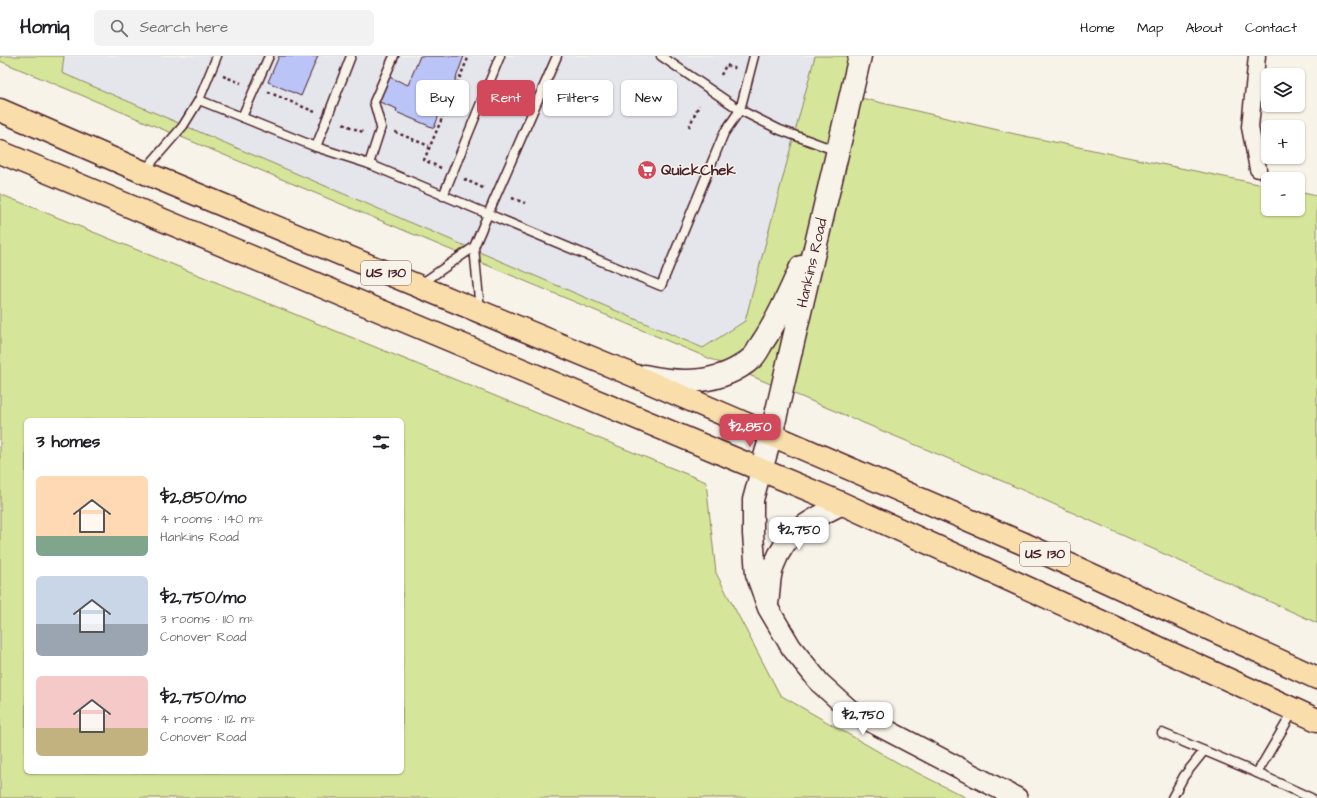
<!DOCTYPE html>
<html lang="en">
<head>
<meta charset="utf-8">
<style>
  :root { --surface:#fff; --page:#f2f2f2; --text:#202124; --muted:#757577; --line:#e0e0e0; --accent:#d1495b }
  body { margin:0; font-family:"Architects Daughter",sans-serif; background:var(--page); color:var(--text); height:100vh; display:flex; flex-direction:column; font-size:15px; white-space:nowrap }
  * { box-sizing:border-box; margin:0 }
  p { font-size:13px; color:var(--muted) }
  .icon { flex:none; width:22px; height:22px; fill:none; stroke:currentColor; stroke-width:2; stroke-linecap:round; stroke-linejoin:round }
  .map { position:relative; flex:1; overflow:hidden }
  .drawer { position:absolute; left:24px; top:362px; width:380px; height:356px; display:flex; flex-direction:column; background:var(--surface); border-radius:6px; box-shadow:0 1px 3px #0004 }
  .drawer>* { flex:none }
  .top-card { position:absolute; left:416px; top:24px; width:380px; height:36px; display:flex; gap:8px }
  .buttons { position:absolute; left:1261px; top:12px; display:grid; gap:8px }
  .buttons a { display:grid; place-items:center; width:44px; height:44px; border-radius:6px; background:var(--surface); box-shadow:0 1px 3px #0004; font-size:20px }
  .price { position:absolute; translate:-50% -34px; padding:0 9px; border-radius:8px; background:#fff; color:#222; font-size:13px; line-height:26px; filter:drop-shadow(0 1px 2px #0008) }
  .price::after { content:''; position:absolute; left:50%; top:24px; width:12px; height:9px; margin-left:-6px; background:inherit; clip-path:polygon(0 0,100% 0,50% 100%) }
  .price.on { background:var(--accent); color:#fff }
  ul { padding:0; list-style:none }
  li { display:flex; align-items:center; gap:12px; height:100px; padding:0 12px }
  li span { display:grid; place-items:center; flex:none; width:112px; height:80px; border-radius:6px; color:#555 }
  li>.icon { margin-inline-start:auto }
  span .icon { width:48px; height:48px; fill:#fffc; stroke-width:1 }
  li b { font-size:17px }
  h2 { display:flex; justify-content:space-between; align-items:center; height:48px; padding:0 12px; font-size:17px }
  .chip { padding:0 14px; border-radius:6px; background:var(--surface); box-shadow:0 1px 3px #0004; font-size:14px; line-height:36px }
  .chip.on { background:var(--accent); color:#fff }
  header { display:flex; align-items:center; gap:24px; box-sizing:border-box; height:56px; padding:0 20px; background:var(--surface); border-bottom:1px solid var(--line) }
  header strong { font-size:19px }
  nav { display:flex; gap:22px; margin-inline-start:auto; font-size:14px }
  .search { width:280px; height:36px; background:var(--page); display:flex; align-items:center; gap:10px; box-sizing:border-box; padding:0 14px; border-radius:6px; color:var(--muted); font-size:15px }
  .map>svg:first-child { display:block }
  .built { fill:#e5e5ec }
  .green { fill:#d5e69a; stroke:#908262; fill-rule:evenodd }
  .building { fill:#bac4f6; stroke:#4a1f2b }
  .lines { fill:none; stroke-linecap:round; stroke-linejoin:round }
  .service-casing { stroke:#4a1f2b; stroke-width:11 }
  .minor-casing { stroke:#4a1f2b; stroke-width:19 }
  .tertiary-casing { stroke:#4a1f2b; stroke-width:23 }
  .secondary-casing { stroke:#4a1f2b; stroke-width:25 }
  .trunk-casing { stroke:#4a1f2b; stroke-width:25 }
  .path { stroke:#4a1f2b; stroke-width:2.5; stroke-dasharray:3 3; stroke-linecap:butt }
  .service { stroke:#f7f3e8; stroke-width:8 }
  .minor { stroke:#f7f3e8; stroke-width:16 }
  .tertiary { stroke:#f7f3e8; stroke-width:20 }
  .secondary { stroke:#f7f3e8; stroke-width:22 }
  .trunk { stroke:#f9deab; stroke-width:22 }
  .labels { text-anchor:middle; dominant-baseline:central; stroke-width:3; stroke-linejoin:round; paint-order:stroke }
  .shield { fill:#f7f3e8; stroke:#7e5f64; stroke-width:1 }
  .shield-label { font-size:14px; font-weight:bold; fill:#4a1f2b }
  .poi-label { font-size:15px; font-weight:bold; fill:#4a1f2b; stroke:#f7f3e8; text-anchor:start }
  .street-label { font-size:15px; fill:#4a1f2b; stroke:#f7f3e8 }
</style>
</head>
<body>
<header>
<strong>Homiq</strong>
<div class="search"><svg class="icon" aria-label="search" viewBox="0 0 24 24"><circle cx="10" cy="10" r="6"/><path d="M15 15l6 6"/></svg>Search here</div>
<nav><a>Home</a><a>Map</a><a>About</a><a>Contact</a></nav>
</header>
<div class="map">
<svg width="1317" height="742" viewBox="0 0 1317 742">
  <rect width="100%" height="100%" fill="#f7f3e8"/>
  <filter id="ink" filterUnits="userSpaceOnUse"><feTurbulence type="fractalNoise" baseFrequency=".025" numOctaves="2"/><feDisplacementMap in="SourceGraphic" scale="8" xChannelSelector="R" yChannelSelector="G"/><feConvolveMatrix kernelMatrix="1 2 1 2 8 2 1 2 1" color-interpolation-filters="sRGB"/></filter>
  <g filter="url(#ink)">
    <!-- built -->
    <polygon class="built" points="64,0 815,0 745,265 703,292 62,17"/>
    <!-- green -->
    <g class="green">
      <polygon points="0,0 64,0 62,17 703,292 745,265 815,0 859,0 848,39 1015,78 1268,130 1268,153 1298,153 1298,136 1317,140 1317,567 1009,428 0,5"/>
      <path d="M 0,138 L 706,426 L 716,517 L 780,639 L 900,708 L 967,742 L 0,742 ZM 26,364 L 402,364 L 402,716 L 26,716 Z"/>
    </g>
    <!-- building -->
    <g class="building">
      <polygon points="279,0 318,0 301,40 268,26"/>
      <polygon points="420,0 464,0 447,47 444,46 434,72 396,56 397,53 377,45 387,20 408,29"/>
    </g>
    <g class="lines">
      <!-- service casing -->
      <g class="service-casing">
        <g id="service">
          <polyline points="661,0 740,54 780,74 837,95"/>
          <polyline points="199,44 316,91 369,108 488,158 557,0"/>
          <polyline points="242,61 269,0"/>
          <polyline points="316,91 351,0"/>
          <polyline points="369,108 381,71 374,46 394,0"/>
          <polyline points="144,115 183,70 199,44 217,0"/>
          <polyline points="443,140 500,0"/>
          <polyline points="421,228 474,191"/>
          <polyline points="480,254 474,191 488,158 661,230 724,77 740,54 754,0"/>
          <polyline points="1294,654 1257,717 1311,742"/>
          <polyline points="1162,677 1257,717"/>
          <polyline points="1172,742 1184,720 1204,695"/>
        </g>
      </g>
      <!-- minor casing -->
      <g class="minor-casing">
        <polyline id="minor" points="1257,0 1250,71 1258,113"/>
      </g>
      <!-- tertiary casing -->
      <g class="tertiary-casing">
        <g id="tertiary">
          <polyline points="761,414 753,444 753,478 756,518 768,552 791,591 820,627 852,656 1017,742"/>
          <path d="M 768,548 C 770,536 769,520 774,509 C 787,474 812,463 843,448"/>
        </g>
      </g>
      <!-- secondary casing -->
      <g class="secondary-casing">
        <g id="secondary">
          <path d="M 644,320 C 681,328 721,329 752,302 C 756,299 759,292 762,287 C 778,264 789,237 801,211"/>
          <polyline points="761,414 771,380 860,0"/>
        </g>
      </g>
      <!-- trunk casing -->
      <g class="trunk-casing">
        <g id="trunk">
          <polyline points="0,54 143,116 628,317 1022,487 1317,622"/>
          <polyline points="0,96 843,448 1317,664"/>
        </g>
      </g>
      <!-- path -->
      <g class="path">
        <polyline points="721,19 726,9 737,13"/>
        <polyline points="223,20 241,27"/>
        <polyline points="268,36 315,56"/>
        <polyline points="343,68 365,77"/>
        <polyline points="689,71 699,49"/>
        <polyline points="395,76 429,90"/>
        <polyline points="441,112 424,104 469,0"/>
        <polyline points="464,123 485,133"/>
        <polyline points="512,142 525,147"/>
      </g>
      <!-- service -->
      <use href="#service" class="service"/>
      <!-- minor -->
      <use href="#minor" class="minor"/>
      <!-- tertiary -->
      <use href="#tertiary" class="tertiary"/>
      <!-- secondary -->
      <use href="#secondary" class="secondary"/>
      <!-- trunk -->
      <use href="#trunk" class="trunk"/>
    </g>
  </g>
  <!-- icons -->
  <defs>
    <g id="supermarket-disc" transform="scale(1)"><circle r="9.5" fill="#d1495b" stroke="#f7f3e8"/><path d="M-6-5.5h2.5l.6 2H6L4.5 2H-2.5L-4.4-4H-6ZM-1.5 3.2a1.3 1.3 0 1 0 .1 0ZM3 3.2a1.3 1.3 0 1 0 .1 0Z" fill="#fff"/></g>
  </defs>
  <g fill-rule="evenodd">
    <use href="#supermarket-disc" x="647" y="114"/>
  </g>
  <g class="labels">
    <!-- shield labels -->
    <g class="shield">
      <rect x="361" y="205" width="50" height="24" rx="3"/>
      <rect x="1020" y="486" width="50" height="24" rx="3"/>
    </g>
    <g class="shield-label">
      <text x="386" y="217">US 130</text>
      <text x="1045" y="498">US 130</text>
    </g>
    <!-- poi labels -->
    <g class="poi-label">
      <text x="661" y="114">QuickChek</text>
    </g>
    <!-- street labels -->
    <g class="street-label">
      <text transform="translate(812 207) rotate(-77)">Hankins Road</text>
    </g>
  </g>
</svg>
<div class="buttons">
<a><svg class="icon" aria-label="layers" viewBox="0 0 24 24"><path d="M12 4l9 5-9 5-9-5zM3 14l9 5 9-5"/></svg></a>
<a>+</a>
<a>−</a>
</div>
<b class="price on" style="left:750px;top:392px">$2,850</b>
<b class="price" style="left:799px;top:495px">$2,750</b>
<b class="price" style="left:863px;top:680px">$2,750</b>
<div class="top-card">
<a class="chip">Buy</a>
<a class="chip on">Rent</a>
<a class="chip">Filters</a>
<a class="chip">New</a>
</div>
<section class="drawer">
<h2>3 homes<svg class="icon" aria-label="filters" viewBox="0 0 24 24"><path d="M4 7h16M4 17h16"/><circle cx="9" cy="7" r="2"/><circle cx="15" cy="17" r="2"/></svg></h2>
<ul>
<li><span style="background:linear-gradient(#ffd9b3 75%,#7fa58c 0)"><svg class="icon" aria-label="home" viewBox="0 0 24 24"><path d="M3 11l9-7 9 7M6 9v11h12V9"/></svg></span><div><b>$2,850/mo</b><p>4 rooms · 140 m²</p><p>Hankins Road</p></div></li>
<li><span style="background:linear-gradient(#c9d6e8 60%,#9aa5b1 0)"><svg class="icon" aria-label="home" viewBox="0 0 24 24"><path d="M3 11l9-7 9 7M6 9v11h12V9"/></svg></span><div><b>$2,750/mo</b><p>3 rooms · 110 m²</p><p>Conover Road</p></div></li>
<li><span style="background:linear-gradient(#f6c9c9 65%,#c2b280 0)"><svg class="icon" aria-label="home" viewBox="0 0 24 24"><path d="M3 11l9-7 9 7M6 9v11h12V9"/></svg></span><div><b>$2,750/mo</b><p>4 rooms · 112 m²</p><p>Conover Road</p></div></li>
</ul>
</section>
</div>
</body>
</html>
